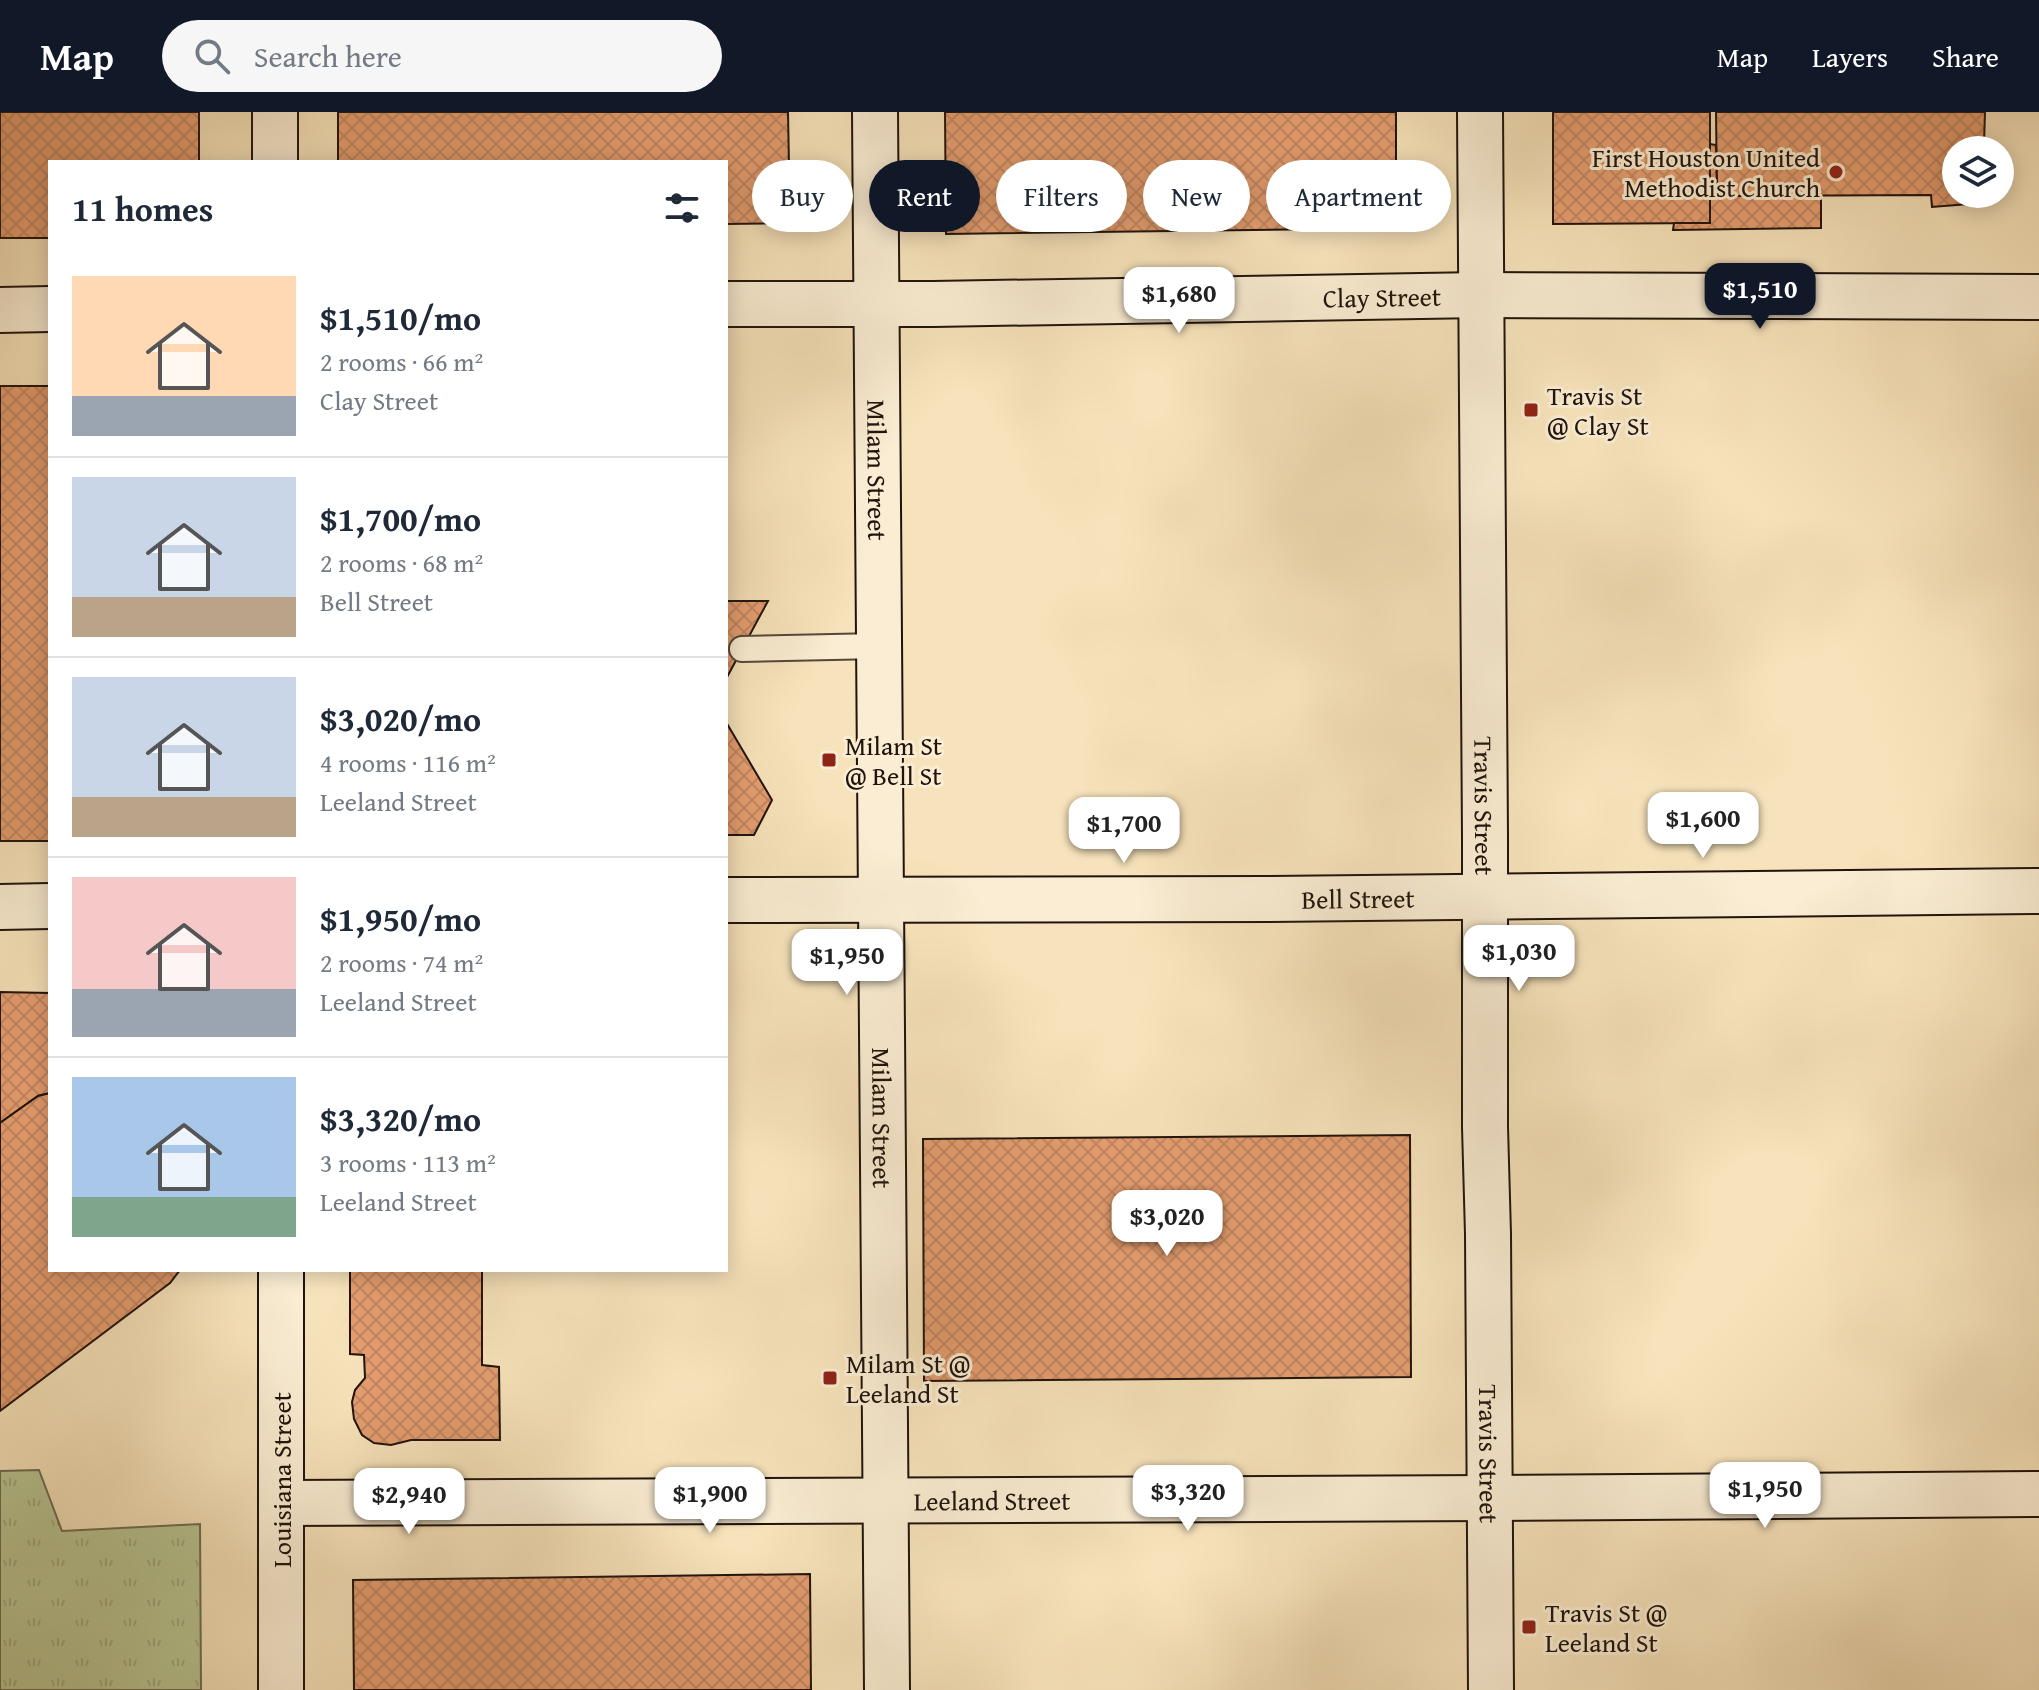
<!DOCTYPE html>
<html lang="en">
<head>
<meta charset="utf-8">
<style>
  :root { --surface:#fff; --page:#f6f6f7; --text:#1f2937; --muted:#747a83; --line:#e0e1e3; --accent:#111827 }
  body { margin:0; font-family:"Gentium Book Plus",serif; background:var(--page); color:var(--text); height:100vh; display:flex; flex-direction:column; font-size:30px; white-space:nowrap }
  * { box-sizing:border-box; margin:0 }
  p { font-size:26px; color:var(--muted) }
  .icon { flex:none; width:44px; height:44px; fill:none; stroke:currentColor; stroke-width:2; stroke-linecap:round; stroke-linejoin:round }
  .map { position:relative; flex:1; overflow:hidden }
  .sheet { position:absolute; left:48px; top:48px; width:680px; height:1112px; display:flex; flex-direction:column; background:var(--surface); border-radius:0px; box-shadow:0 4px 20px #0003 }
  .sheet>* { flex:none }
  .guide { position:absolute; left:752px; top:48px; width:760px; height:72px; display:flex; gap:16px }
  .tools { position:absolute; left:1942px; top:24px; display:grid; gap:16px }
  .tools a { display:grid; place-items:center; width:72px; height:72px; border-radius:50%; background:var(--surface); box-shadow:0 4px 20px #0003; font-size:40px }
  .price { position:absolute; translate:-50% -68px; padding:0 18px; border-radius:16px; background:#fff; color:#222; font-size:26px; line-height:52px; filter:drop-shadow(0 2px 4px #0008) }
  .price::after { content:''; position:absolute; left:50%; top:48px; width:24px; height:18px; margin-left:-12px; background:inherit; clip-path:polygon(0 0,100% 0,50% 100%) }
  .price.current { background:var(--accent); color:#fff }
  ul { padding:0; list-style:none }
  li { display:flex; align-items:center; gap:24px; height:200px; padding:0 24px }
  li+li { border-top:2px solid var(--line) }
  li span { display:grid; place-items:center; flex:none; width:224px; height:160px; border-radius:0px; color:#555 }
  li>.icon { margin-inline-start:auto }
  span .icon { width:96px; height:96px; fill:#fffc; stroke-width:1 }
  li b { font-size:34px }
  h2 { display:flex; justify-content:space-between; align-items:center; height:96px; padding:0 24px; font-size:34px }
  .chip { padding:0 28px; border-radius:36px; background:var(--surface); box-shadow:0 4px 20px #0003; font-size:28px; line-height:72px }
  .chip.current { background:var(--accent); color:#fff }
  header { display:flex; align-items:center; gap:48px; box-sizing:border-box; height:112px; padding:0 40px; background:var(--accent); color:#fff }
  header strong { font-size:38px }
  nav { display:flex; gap:44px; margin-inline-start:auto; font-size:28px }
  .search { width:560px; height:72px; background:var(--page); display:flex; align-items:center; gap:20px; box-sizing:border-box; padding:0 28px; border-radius:44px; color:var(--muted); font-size:30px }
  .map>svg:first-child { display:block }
  .grass { fill:url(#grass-tufts); stroke:#6c6c50; stroke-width:2 }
  .building { fill:url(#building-cross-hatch); stroke:#1f130c; stroke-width:2 }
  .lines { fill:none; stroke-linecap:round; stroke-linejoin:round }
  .lane-casing { stroke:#554738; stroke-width:28 }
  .secondary-casing { stroke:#1f130c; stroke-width:48 }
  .lane { stroke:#faedd3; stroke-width:24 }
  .secondary { stroke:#faedd3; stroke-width:44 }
  .poi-dot { fill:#8f2418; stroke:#faedd3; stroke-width:3 }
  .labels { text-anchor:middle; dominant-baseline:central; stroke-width:6; stroke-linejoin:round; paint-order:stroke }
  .poi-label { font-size:26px; fill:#1f130c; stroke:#faedd3; text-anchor:start }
  .street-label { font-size:26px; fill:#1f130c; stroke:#faedd3 }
</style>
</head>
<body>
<header>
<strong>Map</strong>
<div class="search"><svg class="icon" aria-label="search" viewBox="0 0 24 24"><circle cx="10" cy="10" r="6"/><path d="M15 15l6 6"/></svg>Search here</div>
<nav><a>Map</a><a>Layers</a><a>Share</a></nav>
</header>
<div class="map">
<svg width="2039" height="1578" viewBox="0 0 2039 1578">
  <defs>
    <pattern id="grass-tufts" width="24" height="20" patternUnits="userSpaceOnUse" patternTransform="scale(2)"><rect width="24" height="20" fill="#b8c593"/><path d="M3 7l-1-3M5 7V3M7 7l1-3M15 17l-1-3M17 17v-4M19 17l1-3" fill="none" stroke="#9ea87e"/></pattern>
    <pattern id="building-cross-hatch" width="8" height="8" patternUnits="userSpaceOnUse" patternTransform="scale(2)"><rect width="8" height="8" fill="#e59e70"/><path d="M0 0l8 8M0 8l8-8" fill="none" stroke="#c48760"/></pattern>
  </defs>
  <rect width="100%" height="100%" fill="#f7e3bb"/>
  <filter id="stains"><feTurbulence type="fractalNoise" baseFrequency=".0025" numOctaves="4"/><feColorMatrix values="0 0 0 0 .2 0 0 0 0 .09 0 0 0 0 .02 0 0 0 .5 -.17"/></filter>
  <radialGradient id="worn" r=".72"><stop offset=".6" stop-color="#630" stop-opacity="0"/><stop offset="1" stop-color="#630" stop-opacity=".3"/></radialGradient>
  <!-- grass -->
  <polygon class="grass" points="39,1358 62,1419 200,1412 201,1578 0,1578 0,1359"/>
  <!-- building -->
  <g class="building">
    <polygon points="0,0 199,0 199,50 50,50 50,126 0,126"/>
    <polygon points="338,0 788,0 790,111 726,112 726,50 338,50"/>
    <polygon points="945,0 1396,0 1396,116 946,122"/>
    <polygon points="1553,0 1710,0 1710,111 1553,112"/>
    <polygon points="1716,0 1985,0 1984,32 1963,33 1964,38 1956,38 1956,82 1981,82 1981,91 1932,95 1931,83 1717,84"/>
    <polygon points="1710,32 1716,33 1717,84 1821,84 1821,116 1673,118 1674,111 1710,111"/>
    <rect x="0" y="274" width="50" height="455"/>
    <polygon points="726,489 768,489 726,567"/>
    <polygon points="726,610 772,688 754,723 726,723"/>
    <polygon points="0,880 50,881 50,981 38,984 0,1011"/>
    <polygon points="50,981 50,1158 180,1158 170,1171 0,1299 0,1011 38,984"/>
    <polygon points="1410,1023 1411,1265 924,1269 923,1027"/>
    <polygon points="350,1158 482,1158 482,1253 499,1255 500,1328 411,1328 391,1333 374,1331 362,1323 354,1307 352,1290 355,1278 365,1266 364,1243 350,1242"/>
    <polygon points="810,1462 811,1578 354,1578 353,1468"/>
  </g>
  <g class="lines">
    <!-- lane casing -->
    <g class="lane-casing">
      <polyline id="lane" points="742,537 879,534"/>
    </g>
    <!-- secondary casing -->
    <g class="secondary-casing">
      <g id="secondary">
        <polyline points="275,0 275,50"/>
        <path id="s1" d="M 875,0 L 887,1578"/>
        <path id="s2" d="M 1480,0 L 1485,724 L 1485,1015 L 1488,1122 L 1491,1578"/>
        <path id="s3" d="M 726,192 L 933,192 L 1481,183 L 2039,185"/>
        <polyline points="0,198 50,197"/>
        <path id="s4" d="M 726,788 L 1270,787 L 2039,779"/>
        <polyline points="0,795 50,794"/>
        <polyline points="281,1158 281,1578"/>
        <path id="s5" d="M 282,1391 L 1490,1386 L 2039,1382"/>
      </g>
    </g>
    <!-- lane -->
    <use href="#lane" class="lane"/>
    <!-- secondary -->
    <use href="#secondary" class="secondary"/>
  </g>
  <!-- markers -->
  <g class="poi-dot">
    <circle cx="1836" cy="60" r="8"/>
    <rect x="1523" y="290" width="16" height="16" rx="4"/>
    <rect x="821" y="640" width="16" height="16" rx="4"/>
    <rect x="822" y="1258" width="16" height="16" rx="4"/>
    <rect x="1521" y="1507" width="16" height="16" rx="4"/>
  </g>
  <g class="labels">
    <!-- poi labels -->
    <g class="poi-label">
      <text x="1820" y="45" text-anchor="end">First Houston United<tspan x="1820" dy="30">Methodist Church</tspan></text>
      <text x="1547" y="283">Travis St<tspan x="1547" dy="30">@ Clay St</tspan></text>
      <text x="845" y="633">Milam St<tspan x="845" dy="30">@ Bell St</tspan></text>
      <text x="846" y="1251">Milam St @<tspan x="846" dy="30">Leeland St</tspan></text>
      <text x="1545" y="1500">Travis St @<tspan x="1545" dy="30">Leeland St</tspan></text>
    </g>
    <!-- street labels -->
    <g class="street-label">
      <text stroke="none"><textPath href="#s3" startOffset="656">Clay Street</textPath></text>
      <text stroke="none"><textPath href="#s1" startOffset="358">Milam Street</textPath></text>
      <text stroke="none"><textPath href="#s2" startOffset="694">Travis Street</textPath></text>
      <text stroke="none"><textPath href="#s4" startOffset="632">Bell Street</textPath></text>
      <text stroke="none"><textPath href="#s1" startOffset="1006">Milam Street</textPath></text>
      <text stroke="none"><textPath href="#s2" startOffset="1342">Travis Street</textPath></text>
      <text transform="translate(281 1368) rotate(-90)">Louisiana Street</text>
      <text stroke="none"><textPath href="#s5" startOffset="710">Leeland Street</textPath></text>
    </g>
  </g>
  <rect width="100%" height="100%" filter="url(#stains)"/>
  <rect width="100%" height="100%" fill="url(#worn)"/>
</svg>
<div class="tools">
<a><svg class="icon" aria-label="layers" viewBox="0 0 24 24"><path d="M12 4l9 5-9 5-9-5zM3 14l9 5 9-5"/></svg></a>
</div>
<b class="price current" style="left:1760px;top:219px">$1,510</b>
<b class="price" style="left:1179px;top:223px">$1,680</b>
<b class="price" style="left:1703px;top:748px">$1,600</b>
<b class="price" style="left:1124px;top:753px">$1,700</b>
<b class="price" style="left:1519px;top:881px">$1,030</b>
<b class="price" style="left:847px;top:885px">$1,950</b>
<b class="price" style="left:1167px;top:1146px">$3,020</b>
<b class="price" style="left:1765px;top:1418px">$1,950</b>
<b class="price" style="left:1188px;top:1421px">$3,320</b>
<b class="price" style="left:710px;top:1423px">$1,900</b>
<b class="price" style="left:409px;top:1424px">$2,940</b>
<div class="guide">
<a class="chip">Buy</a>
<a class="chip current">Rent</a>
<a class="chip">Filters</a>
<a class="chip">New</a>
<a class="chip">Apartment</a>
</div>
<section class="sheet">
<h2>11 homes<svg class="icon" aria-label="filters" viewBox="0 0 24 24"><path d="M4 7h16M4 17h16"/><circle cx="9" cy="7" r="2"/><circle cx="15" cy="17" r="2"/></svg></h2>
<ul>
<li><span style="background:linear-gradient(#ffd9b3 75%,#9aa5b1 0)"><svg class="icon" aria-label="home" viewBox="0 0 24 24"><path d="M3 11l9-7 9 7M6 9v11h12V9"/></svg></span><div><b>$1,510/mo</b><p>2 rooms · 66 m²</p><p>Clay Street</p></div></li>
<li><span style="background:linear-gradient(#c9d6e8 75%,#b9a48a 0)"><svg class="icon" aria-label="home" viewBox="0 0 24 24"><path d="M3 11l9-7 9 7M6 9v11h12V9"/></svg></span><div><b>$1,700/mo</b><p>2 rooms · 68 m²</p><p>Bell Street</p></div></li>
<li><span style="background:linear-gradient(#c9d6e8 75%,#b9a48a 0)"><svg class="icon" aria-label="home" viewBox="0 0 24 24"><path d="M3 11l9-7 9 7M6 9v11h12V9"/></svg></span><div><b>$3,020/mo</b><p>4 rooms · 116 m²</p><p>Leeland Street</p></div></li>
<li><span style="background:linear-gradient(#f6c9c9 70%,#9aa5b1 0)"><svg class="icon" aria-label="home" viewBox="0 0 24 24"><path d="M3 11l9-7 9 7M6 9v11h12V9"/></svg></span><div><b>$1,950/mo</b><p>2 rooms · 74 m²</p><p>Leeland Street</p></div></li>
<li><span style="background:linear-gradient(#a9c7e8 75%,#7fa58c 0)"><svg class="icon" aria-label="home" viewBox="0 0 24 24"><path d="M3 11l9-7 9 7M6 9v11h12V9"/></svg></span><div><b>$3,320/mo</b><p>3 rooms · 113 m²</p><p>Leeland Street</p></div></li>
</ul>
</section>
</div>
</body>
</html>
